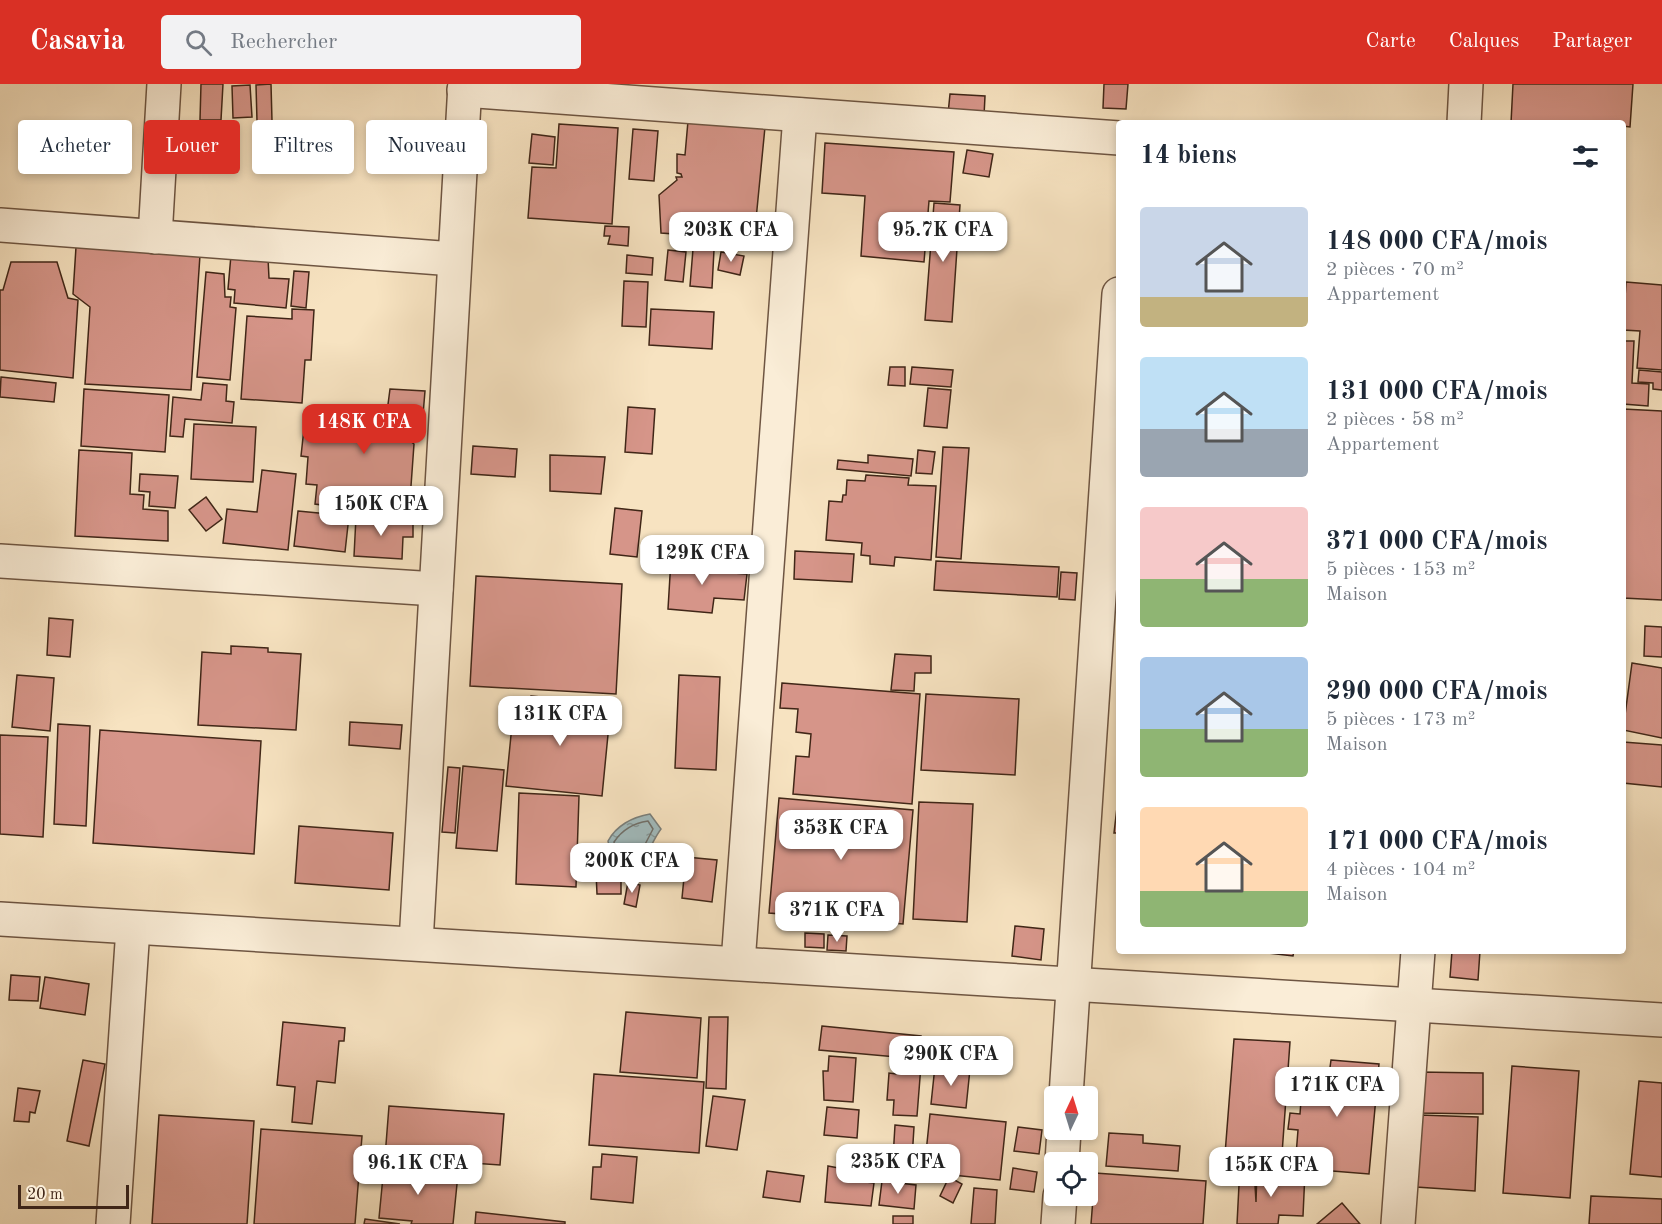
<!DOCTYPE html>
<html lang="fr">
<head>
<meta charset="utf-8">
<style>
  :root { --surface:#fff; --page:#f2f2f3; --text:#1f2937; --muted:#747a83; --accent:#d93025 }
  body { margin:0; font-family:"Old Standard TT",serif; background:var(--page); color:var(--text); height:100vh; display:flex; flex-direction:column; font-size:22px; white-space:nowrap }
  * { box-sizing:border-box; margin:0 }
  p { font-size:20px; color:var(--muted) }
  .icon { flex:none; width:33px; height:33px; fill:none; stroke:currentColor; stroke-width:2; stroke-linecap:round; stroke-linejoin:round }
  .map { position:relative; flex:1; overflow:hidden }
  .drawer { position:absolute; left:1116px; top:36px; width:510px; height:834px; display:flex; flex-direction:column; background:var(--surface); border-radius:6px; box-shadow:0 3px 9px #0003 }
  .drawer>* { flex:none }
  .hud { position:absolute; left:18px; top:36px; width:570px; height:54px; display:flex; gap:12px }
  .needle { width:39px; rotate:4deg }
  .buttons { position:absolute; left:1044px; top:1002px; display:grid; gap:12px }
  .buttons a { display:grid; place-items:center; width:54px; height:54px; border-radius:6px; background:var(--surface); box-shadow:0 3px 9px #0003; font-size:30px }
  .scale { position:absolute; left:18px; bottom:15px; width:111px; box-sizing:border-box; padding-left:6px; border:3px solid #402617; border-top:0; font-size:16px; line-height:21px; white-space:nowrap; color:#402617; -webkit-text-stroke:4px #faedd7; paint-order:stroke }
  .price { position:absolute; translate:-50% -51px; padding:0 14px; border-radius:12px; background:#fff; color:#222; font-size:20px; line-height:39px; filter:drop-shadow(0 2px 3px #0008) }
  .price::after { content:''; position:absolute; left:50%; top:36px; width:18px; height:14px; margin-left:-9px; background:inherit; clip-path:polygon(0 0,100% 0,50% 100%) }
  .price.current { background:var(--accent); color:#fff }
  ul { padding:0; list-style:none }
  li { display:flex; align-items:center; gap:18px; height:150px; padding:0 24px }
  li span { display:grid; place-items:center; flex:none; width:168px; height:120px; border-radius:6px; color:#555 }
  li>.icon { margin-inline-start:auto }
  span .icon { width:72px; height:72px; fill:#fffc; stroke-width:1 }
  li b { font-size:26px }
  h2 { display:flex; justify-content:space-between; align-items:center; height:72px; padding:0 24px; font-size:26px }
  .chip { padding:0 21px; border-radius:6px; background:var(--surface); box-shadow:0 3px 9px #0003; font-size:21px; line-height:54px }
  .chip.current { background:var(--accent); color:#fff }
  header { display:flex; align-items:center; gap:36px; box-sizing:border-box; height:84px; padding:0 30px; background:var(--accent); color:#fff }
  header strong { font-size:28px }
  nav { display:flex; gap:33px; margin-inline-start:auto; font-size:21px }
  .search { width:420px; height:54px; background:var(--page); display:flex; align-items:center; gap:15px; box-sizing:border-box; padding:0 21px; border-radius:6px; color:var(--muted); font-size:22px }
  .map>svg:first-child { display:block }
  .water { fill:url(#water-ripples); stroke:#7a7f7b; stroke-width:1.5 }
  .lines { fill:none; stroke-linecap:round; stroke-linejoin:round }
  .shore { stroke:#70706a; stroke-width:1.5 }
  .building { fill:#d69589; stroke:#402617; stroke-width:1.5 }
  .minor-casing { stroke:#6e5542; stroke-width:36 }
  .minor { stroke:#faedd7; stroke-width:33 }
</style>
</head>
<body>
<header>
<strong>Casavia</strong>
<div class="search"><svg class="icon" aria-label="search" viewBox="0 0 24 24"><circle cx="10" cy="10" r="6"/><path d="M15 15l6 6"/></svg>Rechercher</div>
<nav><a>Carte</a><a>Calques</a><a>Partager</a></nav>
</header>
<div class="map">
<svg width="1662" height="1140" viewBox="0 0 1662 1140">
  <defs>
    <pattern id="water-ripples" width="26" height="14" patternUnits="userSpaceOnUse" patternTransform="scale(1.5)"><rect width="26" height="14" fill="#a1bbbd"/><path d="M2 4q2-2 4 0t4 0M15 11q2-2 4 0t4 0" fill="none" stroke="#859899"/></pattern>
  </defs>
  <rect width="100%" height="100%" fill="#f7e3c1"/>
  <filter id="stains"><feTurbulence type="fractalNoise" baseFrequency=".00333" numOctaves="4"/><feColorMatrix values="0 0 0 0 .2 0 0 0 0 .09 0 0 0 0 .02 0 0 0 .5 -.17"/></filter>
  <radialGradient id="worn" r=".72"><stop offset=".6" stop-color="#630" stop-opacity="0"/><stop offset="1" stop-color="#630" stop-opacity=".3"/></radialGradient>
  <!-- water -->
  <path class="water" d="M 650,730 L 661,745 C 646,765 644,796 611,772 L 608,757 C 616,742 632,733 650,730 Z"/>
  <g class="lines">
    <!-- shore -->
    <path class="shore" d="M 648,737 L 653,745 L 640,770 L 629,774 L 616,768 L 614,758 C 622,746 634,739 648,737 Z"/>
  </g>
  <!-- building -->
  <g class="building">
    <polygon points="201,0 223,0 221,36 200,36"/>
    <polygon points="271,0 272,37 257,37 256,1"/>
    <polygon points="1104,0 1128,0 1126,25 1103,24"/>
    <polygon points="1513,0 1633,0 1630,43 1623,42 1623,39 1511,39"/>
    <polygon points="250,1 252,33 233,34 232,2"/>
    <polygon points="950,10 985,12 984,32 948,30"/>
    <polygon points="688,37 765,43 754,156 661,149 659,111 677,96 676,93 682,93 681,90 677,89 677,70 685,71"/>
    <polygon points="559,40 618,44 612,140 528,134 532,83 556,84"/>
    <polygon points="633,45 658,47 654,97 629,95"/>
    <polygon points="532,50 555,53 553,81 529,79"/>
    <polygon points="825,59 954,68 950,118 929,117 924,178 861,172 865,112 822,109"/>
    <polygon points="967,66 993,70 989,93 963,89"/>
    <polygon points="934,119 960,121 952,238 925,236"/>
    <polygon points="605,142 629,143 628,162 608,160 610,152 604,152"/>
    <polygon points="76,163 200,171 191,306 85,300 90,223 73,210"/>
    <polygon points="693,165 714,166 712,204 690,202"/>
    <polygon points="668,166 686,168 683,198 665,196"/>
    <polygon points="721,168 744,172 740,191 718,186"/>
    <polygon points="231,171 268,174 269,194 289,195 286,224 234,219 235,206 228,205"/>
    <polygon points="627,171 653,174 652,191 626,189"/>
    <polygon points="11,178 57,178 68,214 78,216 73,294 0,286 0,206 3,206"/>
    <polygon points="294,187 309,188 306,224 291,222"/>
    <polygon points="206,188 224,190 225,213 231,213 230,223 236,224 230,296 197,293"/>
    <polygon points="624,197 648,198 646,243 622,242"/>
    <polygon points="1626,198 1662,201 1662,286 1637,284 1640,247 1623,246"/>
    <polygon points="292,225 314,226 311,276 305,276 302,319 241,315 247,232 292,235"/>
    <polygon points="651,225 714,228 712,265 649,261"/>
    <polygon points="1623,257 1634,257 1632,299 1649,300 1648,322 1623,320"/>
    <polygon points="890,283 905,283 905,302 888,301"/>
    <polygon points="912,283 953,286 951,303 910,300"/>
    <polygon points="1639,286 1662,288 1662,306 1653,305 1653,299 1638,298"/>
    <polygon points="1,293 56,299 54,318 0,313"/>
    <polygon points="203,299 227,301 226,317 234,318 232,339 185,335 183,353 170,352 173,313 201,316"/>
    <polygon points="928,304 951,306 947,344 924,342"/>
    <polygon points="84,305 169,311 165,368 81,362"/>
    <polygon points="390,305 425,307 422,343 398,348 414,360 410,416 386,427 361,425 360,431 335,429 335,423 315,420 317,401 306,400 308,373 301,372 305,335 315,338 317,328 351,333 352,325 387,328"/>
    <polygon points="628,323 655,325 652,370 625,368"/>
    <polygon points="1623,325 1662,327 1662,516 1623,514"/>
    <polygon points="194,340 256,343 253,398 191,395"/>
    <polygon points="473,362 517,365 515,393 471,390"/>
    <polygon points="943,363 969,364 961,475 936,473"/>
    <polygon points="79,366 132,369 130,410 144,411 143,425 168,427 168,457 75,452"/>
    <polygon points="918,366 935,368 932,390 916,389"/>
    <polygon points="550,371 605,373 601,410 550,407"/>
    <polygon points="868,371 913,375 911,392 837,385 838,376 868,379"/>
    <polygon points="262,386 296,390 288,466 223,459 227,425 257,428"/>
    <polygon points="140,390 178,392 175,424 149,422 150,408 139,407"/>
    <polygon points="866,391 909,394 908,401 936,402 931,476 895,473 894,482 870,480 870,472 861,471 862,459 826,456 829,417 842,418 843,411 846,411 847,396 865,397"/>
    <polygon points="206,413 222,435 206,447 189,426"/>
    <polygon points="615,424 642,427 637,473 610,470"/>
    <polygon points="298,427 349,432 345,468 294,462"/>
    <polygon points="356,433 413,436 413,453 403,453 402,475 354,472"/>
    <polygon points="795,467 854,470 852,498 794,495"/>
    <polygon points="671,475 706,478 705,487 747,490 744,516 714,514 712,529 668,525"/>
    <polygon points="936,477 1059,483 1057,513 934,506"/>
    <polygon points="1061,488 1077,489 1075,516 1059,515"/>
    <polygon points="476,492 622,500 616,610 470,602"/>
    <polygon points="49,534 73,536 70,573 47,571"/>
    <polygon points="1645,542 1662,543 1662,573 1644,572"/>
    <polygon points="231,562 268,564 268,568 301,570 296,646 198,641 202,568 231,570"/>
    <polygon points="895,570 931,572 931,589 915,589 914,607 891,606"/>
    <polygon points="1632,579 1662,584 1662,654 1623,646"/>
    <polygon points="17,591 54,594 50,647 12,643"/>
    <polygon points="679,591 720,593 716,686 675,684"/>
    <polygon points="782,599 920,610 912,720 793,710 796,672 809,673 811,650 796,648 798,625 780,624"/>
    <polygon points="926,610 1019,615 1015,691 921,686"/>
    <polygon points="531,612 611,620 602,712 506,702 513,631 529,633"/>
    <polygon points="350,638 402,641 400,665 349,661"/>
    <polygon points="58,640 90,642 86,742 54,740"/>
    <polygon points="100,646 261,657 254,770 93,759"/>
    <polygon points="0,651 48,653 43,753 0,750"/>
    <polygon points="1623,658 1662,661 1662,703 1623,699"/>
    <polygon points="463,682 504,686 497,767 456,764"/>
    <polygon points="448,683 460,684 455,749 442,748"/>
    <polygon points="519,709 579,712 576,803 516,800"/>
    <polygon points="779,714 913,726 903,840 769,829"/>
    <polygon points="1118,715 1119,715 1119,749 1114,749"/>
    <polygon points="919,718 973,720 967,838 913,835"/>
    <polygon points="299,742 393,749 389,806 295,799"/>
    <polygon points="686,773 717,776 712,818 682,814"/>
    <polygon points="596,788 621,788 621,810 597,810"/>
    <polygon points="628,798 640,801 636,823 624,820"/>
    <polygon points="1015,842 1044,845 1041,876 1012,872"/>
    <polygon points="805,849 824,850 824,864 805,863"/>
    <polygon points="828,851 847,852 846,867 827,866"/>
    <polygon points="1251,867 1294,867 1293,872"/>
    <polygon points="1452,867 1480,867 1478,896 1450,893"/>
    <polygon points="11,891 40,893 38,917 9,916"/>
    <polygon points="45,893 89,900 85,931 40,924"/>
    <polygon points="626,928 701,934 697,994 620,988"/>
    <polygon points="709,933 728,933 726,1005 706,1004"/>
    <polygon points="283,938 345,944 344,957 339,957 335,999 317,997 312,1040 292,1038 295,1003 277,1001"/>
    <polygon points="822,942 921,952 919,975 819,966"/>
    <polygon points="1234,955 1290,958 1281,1084 1224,1083"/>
    <polygon points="829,972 856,974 853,1018 824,1016 823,987 828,987"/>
    <polygon points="83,976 105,980 89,1062 67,1057"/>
    <polygon points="1331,976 1379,980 1369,1090 1295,1084 1298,1046 1288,1045 1290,1029 1300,1030 1303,989 1329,991"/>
    <polygon points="897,979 921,981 917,1032 893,1031 894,1016 887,1016 889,989 896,990"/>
    <polygon points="935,982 970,985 966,1024 931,1020"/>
    <polygon points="1512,982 1579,987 1570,1114 1503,1109"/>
    <polygon points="1419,988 1483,989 1483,1030 1419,1029"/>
    <polygon points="594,990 704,998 699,1069 589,1061"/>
    <polygon points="1639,997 1662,999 1662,1093 1630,1090"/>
    <polygon points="18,1004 40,1007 35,1029 30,1028 29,1038 14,1037"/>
    <polygon points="713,1012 745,1016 737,1066 706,1062"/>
    <polygon points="389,1022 504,1030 500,1081 385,1073"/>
    <polygon points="827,1023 859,1026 857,1054 824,1051"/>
    <polygon points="930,1030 1006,1038 1000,1096 924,1088"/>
    <polygon points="159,1031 254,1037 247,1140 152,1140"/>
    <polygon points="1420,1031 1478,1033 1475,1107 1416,1103"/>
    <polygon points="895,1041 914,1043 912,1075 893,1074"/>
    <polygon points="1018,1043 1042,1046 1039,1070 1014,1067"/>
    <polygon points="261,1045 362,1052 355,1140 254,1140"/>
    <polygon points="1109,1049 1143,1051 1143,1059 1180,1062 1178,1087 1106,1082"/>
    <polygon points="602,1070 637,1073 633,1119 591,1115 593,1083 601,1083"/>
    <polygon points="384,1082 458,1090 453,1140 411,1140 412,1137 379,1134"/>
    <polygon points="828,1082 860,1088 858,1097 874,1099 871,1122 825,1118"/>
    <polygon points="1013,1084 1037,1088 1034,1108 1010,1105"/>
    <polygon points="1257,1086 1280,1087 1279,1097 1284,1097 1284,1087 1305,1088 1303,1132 1279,1131 1278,1140 1237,1140 1239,1101 1255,1101 1256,1118"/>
    <polygon points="767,1087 804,1092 800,1118 763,1113"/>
    <polygon points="1095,1089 1206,1097 1203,1140 1091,1140"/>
    <polygon points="949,1093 962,1100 953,1119 940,1112"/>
    <polygon points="882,1097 916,1101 914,1125 879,1121"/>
    <polygon points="974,1104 997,1106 995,1140 971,1140"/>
    <polygon points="1591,1112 1662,1115 1662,1140 1589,1140"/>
    <polygon points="1342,1119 1360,1140 1317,1140"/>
    <polygon points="476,1128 565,1138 565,1140 475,1140"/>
    <rect x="893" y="1132" width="20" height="8"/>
    <polygon points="365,1135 400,1140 364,1140"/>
  </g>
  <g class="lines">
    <!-- minor casing -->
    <g class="minor-casing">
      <g id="minor">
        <polyline points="464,6 1119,54"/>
        <polyline points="1464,39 1466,0"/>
        <polyline points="0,141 454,175"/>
        <polyline points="155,153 164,0"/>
        <polyline points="0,477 436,505"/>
        <polyline points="0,835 1662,936"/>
        <polyline points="416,859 465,0"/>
        <polyline points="738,879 800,31"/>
        <polyline points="1066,1012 1119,210"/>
        <polyline points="1062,1078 1064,1046"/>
        <polyline points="113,1140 133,844"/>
        <polyline points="1058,1140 1060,1112"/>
        <polyline points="1398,1140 1418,867"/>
      </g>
    </g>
    <!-- minor -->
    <use href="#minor" class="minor"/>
  </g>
  <rect width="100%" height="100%" filter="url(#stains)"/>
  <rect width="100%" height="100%" fill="url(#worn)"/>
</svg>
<div class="buttons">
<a><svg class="needle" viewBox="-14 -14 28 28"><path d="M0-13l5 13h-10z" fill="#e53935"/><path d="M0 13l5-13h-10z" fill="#747a83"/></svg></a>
<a><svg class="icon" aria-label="locate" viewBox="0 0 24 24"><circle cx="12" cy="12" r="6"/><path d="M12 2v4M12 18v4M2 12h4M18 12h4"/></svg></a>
</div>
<div class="scale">20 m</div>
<b class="price" style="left:731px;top:179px">203K CFA</b>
<b class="price" style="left:943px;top:179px">95.7K CFA</b>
<b class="price current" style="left:364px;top:371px">148K CFA</b>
<b class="price" style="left:381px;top:453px">150K CFA</b>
<b class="price" style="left:702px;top:502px">129K CFA</b>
<b class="price" style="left:560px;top:663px">131K CFA</b>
<b class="price" style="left:841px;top:777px">353K CFA</b>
<b class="price" style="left:632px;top:810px">200K CFA</b>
<b class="price" style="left:837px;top:859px">371K CFA</b>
<b class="price" style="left:951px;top:1003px">290K CFA</b>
<b class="price" style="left:1337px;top:1034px">171K CFA</b>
<b class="price" style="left:898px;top:1111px">235K CFA</b>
<b class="price" style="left:418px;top:1112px">96.1K CFA</b>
<b class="price" style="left:1271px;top:1114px">155K CFA</b>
<div class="hud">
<a class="chip">Acheter</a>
<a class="chip current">Louer</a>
<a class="chip">Filtres</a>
<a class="chip">Nouveau</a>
</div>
<section class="drawer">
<h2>14 biens<svg class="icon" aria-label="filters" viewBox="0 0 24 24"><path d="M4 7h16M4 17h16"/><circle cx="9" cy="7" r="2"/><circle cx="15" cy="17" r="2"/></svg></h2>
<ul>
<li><span style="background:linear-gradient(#c9d6e8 75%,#c2b280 0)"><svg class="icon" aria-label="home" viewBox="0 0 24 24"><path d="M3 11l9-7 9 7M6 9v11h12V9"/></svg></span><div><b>148 000 CFA/mois</b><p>2 pièces · 70 m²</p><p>Appartement</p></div></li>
<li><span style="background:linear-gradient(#bfe0f5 60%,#9aa5b1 0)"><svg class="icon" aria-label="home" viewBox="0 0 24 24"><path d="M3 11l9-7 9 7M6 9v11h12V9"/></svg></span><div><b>131 000 CFA/mois</b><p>2 pièces · 58 m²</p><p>Appartement</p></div></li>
<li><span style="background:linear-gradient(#f6c9c9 60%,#8fb573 0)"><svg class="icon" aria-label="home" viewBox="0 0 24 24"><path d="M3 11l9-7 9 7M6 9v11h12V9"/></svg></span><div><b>371 000 CFA/mois</b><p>5 pièces · 153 m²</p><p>Maison</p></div></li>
<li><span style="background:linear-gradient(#a9c7e8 60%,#8fb573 0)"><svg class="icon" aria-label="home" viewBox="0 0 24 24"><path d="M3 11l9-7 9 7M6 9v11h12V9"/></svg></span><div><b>290 000 CFA/mois</b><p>5 pièces · 173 m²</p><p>Maison</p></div></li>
<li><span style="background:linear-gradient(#ffd9b3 70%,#8fb573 0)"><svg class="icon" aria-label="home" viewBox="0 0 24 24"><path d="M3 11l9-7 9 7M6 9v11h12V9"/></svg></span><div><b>171 000 CFA/mois</b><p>4 pièces · 104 m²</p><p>Maison</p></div></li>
</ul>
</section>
</div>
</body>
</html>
